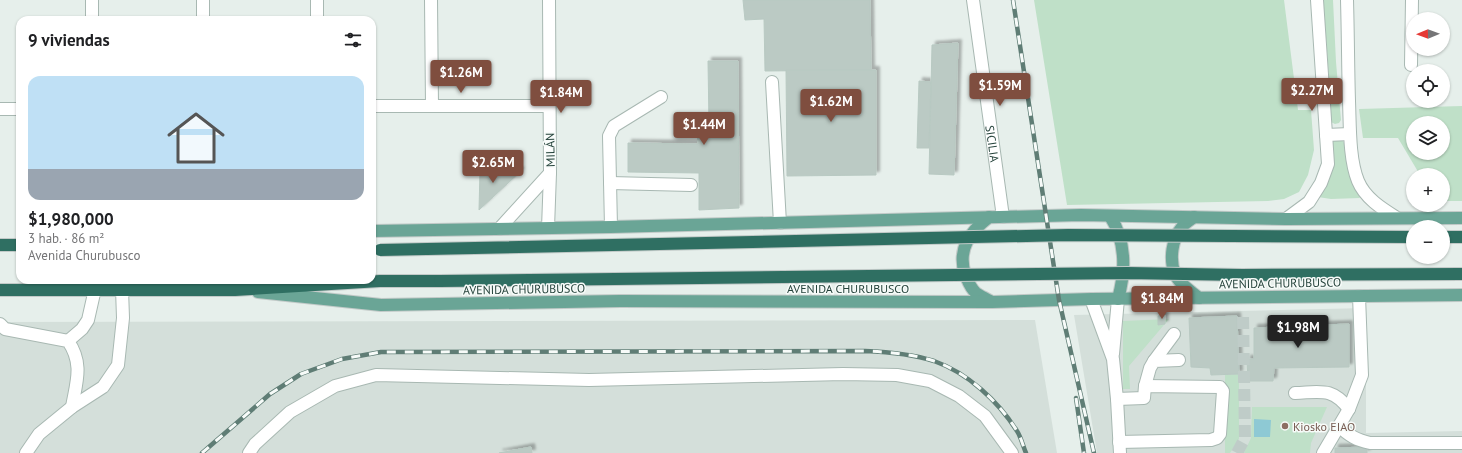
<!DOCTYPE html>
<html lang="es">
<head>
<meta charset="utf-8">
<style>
  :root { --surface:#fff; --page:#f6f6f6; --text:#202124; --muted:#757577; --accent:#7f4e3f }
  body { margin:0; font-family:"PT Sans",sans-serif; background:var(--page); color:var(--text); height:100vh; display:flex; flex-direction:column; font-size:15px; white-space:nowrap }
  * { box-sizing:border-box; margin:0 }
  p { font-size:13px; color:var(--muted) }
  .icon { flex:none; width:22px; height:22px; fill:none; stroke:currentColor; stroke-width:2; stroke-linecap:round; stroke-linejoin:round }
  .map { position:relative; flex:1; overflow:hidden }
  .details { position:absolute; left:16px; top:16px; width:360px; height:268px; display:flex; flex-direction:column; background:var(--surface); border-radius:12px; box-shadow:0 1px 3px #0004 }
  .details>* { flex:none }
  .needle { width:26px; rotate:269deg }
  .buttons { position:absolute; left:1406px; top:12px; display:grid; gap:8px }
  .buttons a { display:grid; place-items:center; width:44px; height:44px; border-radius:50%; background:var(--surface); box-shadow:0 1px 3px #0004; font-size:20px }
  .price { position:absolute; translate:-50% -34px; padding:0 9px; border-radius:4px; background:var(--accent); color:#fff; font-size:13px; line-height:26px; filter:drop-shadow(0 1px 2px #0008) }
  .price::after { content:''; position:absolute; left:50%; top:24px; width:12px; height:9px; margin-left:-6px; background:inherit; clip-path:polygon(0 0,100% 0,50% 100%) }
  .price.active { background:#222; color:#fff }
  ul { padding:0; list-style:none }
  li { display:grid; align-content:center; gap:8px; height:212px; padding:0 12px }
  li span { display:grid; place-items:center; height:124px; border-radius:12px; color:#555 }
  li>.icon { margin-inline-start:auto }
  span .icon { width:72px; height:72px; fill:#fffc; stroke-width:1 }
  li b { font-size:17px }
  h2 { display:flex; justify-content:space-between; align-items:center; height:48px; padding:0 12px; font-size:17px }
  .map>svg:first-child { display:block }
  .built { fill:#d4dfda }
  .green { fill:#bfe0c8; fill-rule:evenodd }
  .water { fill:#8ec9d4 }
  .building { fill:#bbcac4; stroke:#b8c9c2; filter:url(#shadow) }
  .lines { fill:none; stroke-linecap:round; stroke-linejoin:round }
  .minor-tunnel { stroke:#bfccc8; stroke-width:12; stroke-dasharray:12 6; stroke-linecap:butt }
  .minor-casing { stroke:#a8b8b2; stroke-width:14 }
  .major-casing { stroke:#c2cac8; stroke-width:14 }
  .highway-casing { stroke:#c2cac8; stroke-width:14 }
  .minor { stroke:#fff; stroke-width:12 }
  .major { stroke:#6aa596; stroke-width:12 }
  .highway { stroke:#2f6f62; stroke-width:12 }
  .rail-casing { stroke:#5f7d75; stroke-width:4.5 }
  .rail { stroke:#f7fbf9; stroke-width:3; stroke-dasharray:9; stroke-linecap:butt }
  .highway-bridge-casing { stroke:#c2cac8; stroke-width:14; stroke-linecap:butt }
  .highway-bridge { stroke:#2f6f62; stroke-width:12 }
  .education-dot { fill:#8d6e63; stroke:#f7fbf9; stroke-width:1.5 }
  .labels { text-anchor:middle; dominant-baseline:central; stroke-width:3; stroke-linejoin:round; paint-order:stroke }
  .street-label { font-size:12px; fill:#24423a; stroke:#f7fbf9 }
  .education-label { font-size:12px; fill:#785e54; stroke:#f7fbf9; text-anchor:start }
</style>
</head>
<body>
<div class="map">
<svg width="1462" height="453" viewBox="0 0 1462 453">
  <defs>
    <filter id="shadow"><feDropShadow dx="3.5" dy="-3.5" stdDeviation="1" flood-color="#0004"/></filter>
  </defs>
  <rect width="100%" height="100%" fill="#e6efeb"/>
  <!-- built -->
  <g class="built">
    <polygon points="1366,308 1366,433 1462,431 1462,453 1097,453 1074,315"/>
    <polygon points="1035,320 1057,453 0,453 0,322"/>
  </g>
  <!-- green -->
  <g class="green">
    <polygon points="1034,0 1284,0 1298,110 1311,110 1314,150 1308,175 1299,192 1284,199 1268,201 1067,205"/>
    <polygon points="1323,0 1333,0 1336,62 1341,120 1339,123 1335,124 1331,122 1328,63"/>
    <path d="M 1462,106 L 1462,201 L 1443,201 L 1443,175 L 1420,175 L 1398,138 L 1363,138 L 1359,109 ZM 1413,123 L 1443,123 L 1443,153 L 1413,153 Z"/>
    <path d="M 1336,139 L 1342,139 L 1344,143 C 1348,163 1349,181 1360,198 L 1331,199 L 1318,197 L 1332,144 L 1333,141 Z"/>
    <polygon points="1169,319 1129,366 1130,389 1123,389 1123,321"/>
    <polygon points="1239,374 1239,439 1230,453 1225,453 1225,375"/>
    <polygon points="1252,407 1327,407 1311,443 1310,453 1244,453 1251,438"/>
  </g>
  <!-- water -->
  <polygon class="water" points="1254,419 1271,420 1270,437 1254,437"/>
  <!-- building -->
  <g class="building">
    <polygon points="743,0 870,0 871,70 765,71 764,19 745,20"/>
    <polygon points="958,43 954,175 929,174 932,45"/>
    <polygon points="708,61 738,61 739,208 699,210 699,173 628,172 628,143 698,144 697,135 721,136 720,125 709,125"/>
    <polygon points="786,70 876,70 876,175 787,176"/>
    <polygon points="919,81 931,82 929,148 917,148"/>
    <polygon points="480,170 521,171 479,210"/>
    <polygon points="1165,315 1165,324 1158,325 1158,316"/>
    <polygon points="1237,316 1239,374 1211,375 1210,368 1191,367 1189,318"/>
    <polygon points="1349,324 1349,367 1274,368 1273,381 1248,381 1247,359 1254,359 1254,328"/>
    <polygon points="531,447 532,453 499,453"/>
    <polygon points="1367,447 1367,453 1335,453 1335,448"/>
  </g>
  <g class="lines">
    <!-- minor-tunnel -->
    <polyline class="minor-tunnel" points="1237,453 1245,438 1243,316"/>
    <!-- minor casing -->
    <g class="minor-casing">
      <g id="minor">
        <polyline points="92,0 92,20"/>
        <polyline points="203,0 203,20"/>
        <polyline points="317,0 317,20"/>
        <polyline points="431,0 432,106"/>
        <path id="s1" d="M 973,0 L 1003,217"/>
        <path d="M 1347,0 C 1348,34 1348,68 1349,101 C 1350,125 1349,159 1358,181 C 1365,198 1381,208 1397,218"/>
        <polyline points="1411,65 1412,0"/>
        <polyline points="772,82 780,223"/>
        <polyline points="372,106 549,106"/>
        <polyline points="0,109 20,109"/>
        <polyline points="1326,135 1350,134"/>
        <polyline points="610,183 691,185"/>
        <polyline points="1286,219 1309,202 1321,183 1328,164 1317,0"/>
        <polyline points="611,227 609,136 614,126 661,97"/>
        <polyline points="548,228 550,173 549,0"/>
        <polyline points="499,229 550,173"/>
        <polyline points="1091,299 1113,359 1117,399 1120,453"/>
        <path d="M 0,324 L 5,329 L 68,341 C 84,364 76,383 72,407"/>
        <polyline points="68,341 82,329 88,320 95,289"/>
        <polyline points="1113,354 1118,299"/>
        <polyline points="1154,361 1174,334"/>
        <polyline points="1145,386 1150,368 1154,361 1179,360"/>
        <path d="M 1295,393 C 1321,392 1332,387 1349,409"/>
        <polyline points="1117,399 1144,398 1145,386 1220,387 1223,391 1220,434 1217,438 1211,440 1119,442"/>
        <path d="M 1339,426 C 1349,436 1357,440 1370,443 L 1462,443"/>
        <polyline points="26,453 39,434 72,407 103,387 118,365 123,318 122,289"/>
        <polyline points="249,453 255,444 290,412 335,386 376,375 589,380 843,374 897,375 930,381 959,396 985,416 1012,453"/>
        <polyline points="1323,453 1349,409 1362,375 1359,296"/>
      </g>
    </g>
    <!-- major casing -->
    <g class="major-casing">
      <g id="major">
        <path d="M 1110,216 C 1126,241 1126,270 1118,299"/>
        <path d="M 989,217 C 970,232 957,249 965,274 C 968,281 970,288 976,293 C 980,296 985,298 990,301"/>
        <path d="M 1194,217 C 1190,220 1185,223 1182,227 C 1172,239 1169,259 1175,274 C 1179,284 1191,291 1199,298"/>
        <polyline points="372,231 611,227 1081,215 1286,219 1462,218"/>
        <polyline points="258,292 381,305 620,301 992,302 1091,299 1462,295"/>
      </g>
    </g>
    <!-- highway casing -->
    <g class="highway-casing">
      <g id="highway">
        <polyline points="1443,237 1462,237"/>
        <polyline points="0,245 20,245"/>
        <polyline points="0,290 235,290 380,281 440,281"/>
      </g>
    </g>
    <!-- minor -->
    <use href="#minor" class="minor"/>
    <!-- major -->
    <use href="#major" class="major"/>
    <!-- highway -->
    <use href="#highway" class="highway"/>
    <!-- rail casing -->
    <g class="rail-casing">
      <g id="rail">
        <polyline points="1013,0 1059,300 1094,453"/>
        <polyline points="1076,398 1084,453"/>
        <path d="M 202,453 L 270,394 L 301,374 L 342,359 L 381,352 L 865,351 C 889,352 912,354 934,361 C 968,373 998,401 1017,431 C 1021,437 1023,446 1026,453"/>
      </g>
    </g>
    <!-- rail -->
    <use href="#rail" class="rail"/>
    <!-- highway-bridge casing -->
    <g class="highway-bridge-casing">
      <g id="highway-bridge">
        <polyline points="380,250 1068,235 1413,237"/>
        <polyline points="440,281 1127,273 1242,275 1462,274"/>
      </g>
    </g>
    <!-- highway-bridge -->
    <use href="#highway-bridge" class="highway-bridge"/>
  </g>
  <!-- markers -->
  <circle class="education-dot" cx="1285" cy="426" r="4"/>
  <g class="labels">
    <!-- street labels -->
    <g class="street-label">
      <text stroke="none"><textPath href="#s1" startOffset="145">SICILIA</textPath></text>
      <text transform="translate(550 150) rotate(-91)">MILÁN</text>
      <text transform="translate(1280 283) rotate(-1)">AVENIDA CHURUBUSCO</text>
      <text x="848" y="288">AVENIDA CHURUBUSCO</text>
      <text transform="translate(524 289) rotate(-1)">AVENIDA CHURUBUSCO</text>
    </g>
    <!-- education labels -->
    <g class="education-label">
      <text x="1293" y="426">Kiosko EIAO</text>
    </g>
  </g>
</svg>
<div class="buttons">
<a><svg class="needle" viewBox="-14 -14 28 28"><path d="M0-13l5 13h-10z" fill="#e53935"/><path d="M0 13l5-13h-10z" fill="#757577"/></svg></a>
<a><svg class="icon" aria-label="locate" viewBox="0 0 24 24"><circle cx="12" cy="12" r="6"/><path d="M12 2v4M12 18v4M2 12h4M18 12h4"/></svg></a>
<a><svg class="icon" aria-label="layers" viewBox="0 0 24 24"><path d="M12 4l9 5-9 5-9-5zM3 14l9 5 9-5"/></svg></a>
<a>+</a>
<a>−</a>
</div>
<b class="price" style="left:461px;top:94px">$1.26M</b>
<b class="price" style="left:1000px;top:107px">$1.59M</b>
<b class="price" style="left:1312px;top:112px">$2.27M</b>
<b class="price" style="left:561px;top:114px">$1.84M</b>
<b class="price" style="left:831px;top:123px">$1.62M</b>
<b class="price" style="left:704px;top:146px">$1.44M</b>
<b class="price" style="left:493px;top:184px">$2.65M</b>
<b class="price" style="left:1162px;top:320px">$1.84M</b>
<b class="price active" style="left:1298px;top:349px">$1.98M</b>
<section class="details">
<h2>9 viviendas<svg class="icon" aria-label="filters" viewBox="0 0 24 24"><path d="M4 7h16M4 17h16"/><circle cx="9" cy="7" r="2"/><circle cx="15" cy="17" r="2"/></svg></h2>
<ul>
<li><span style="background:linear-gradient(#bfe0f5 75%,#9aa5b1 0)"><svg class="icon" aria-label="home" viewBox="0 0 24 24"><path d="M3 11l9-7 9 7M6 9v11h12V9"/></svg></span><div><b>$1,980,000</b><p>3 hab. · 86 m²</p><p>Avenida Churubusco</p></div></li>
</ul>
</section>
</div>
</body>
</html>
